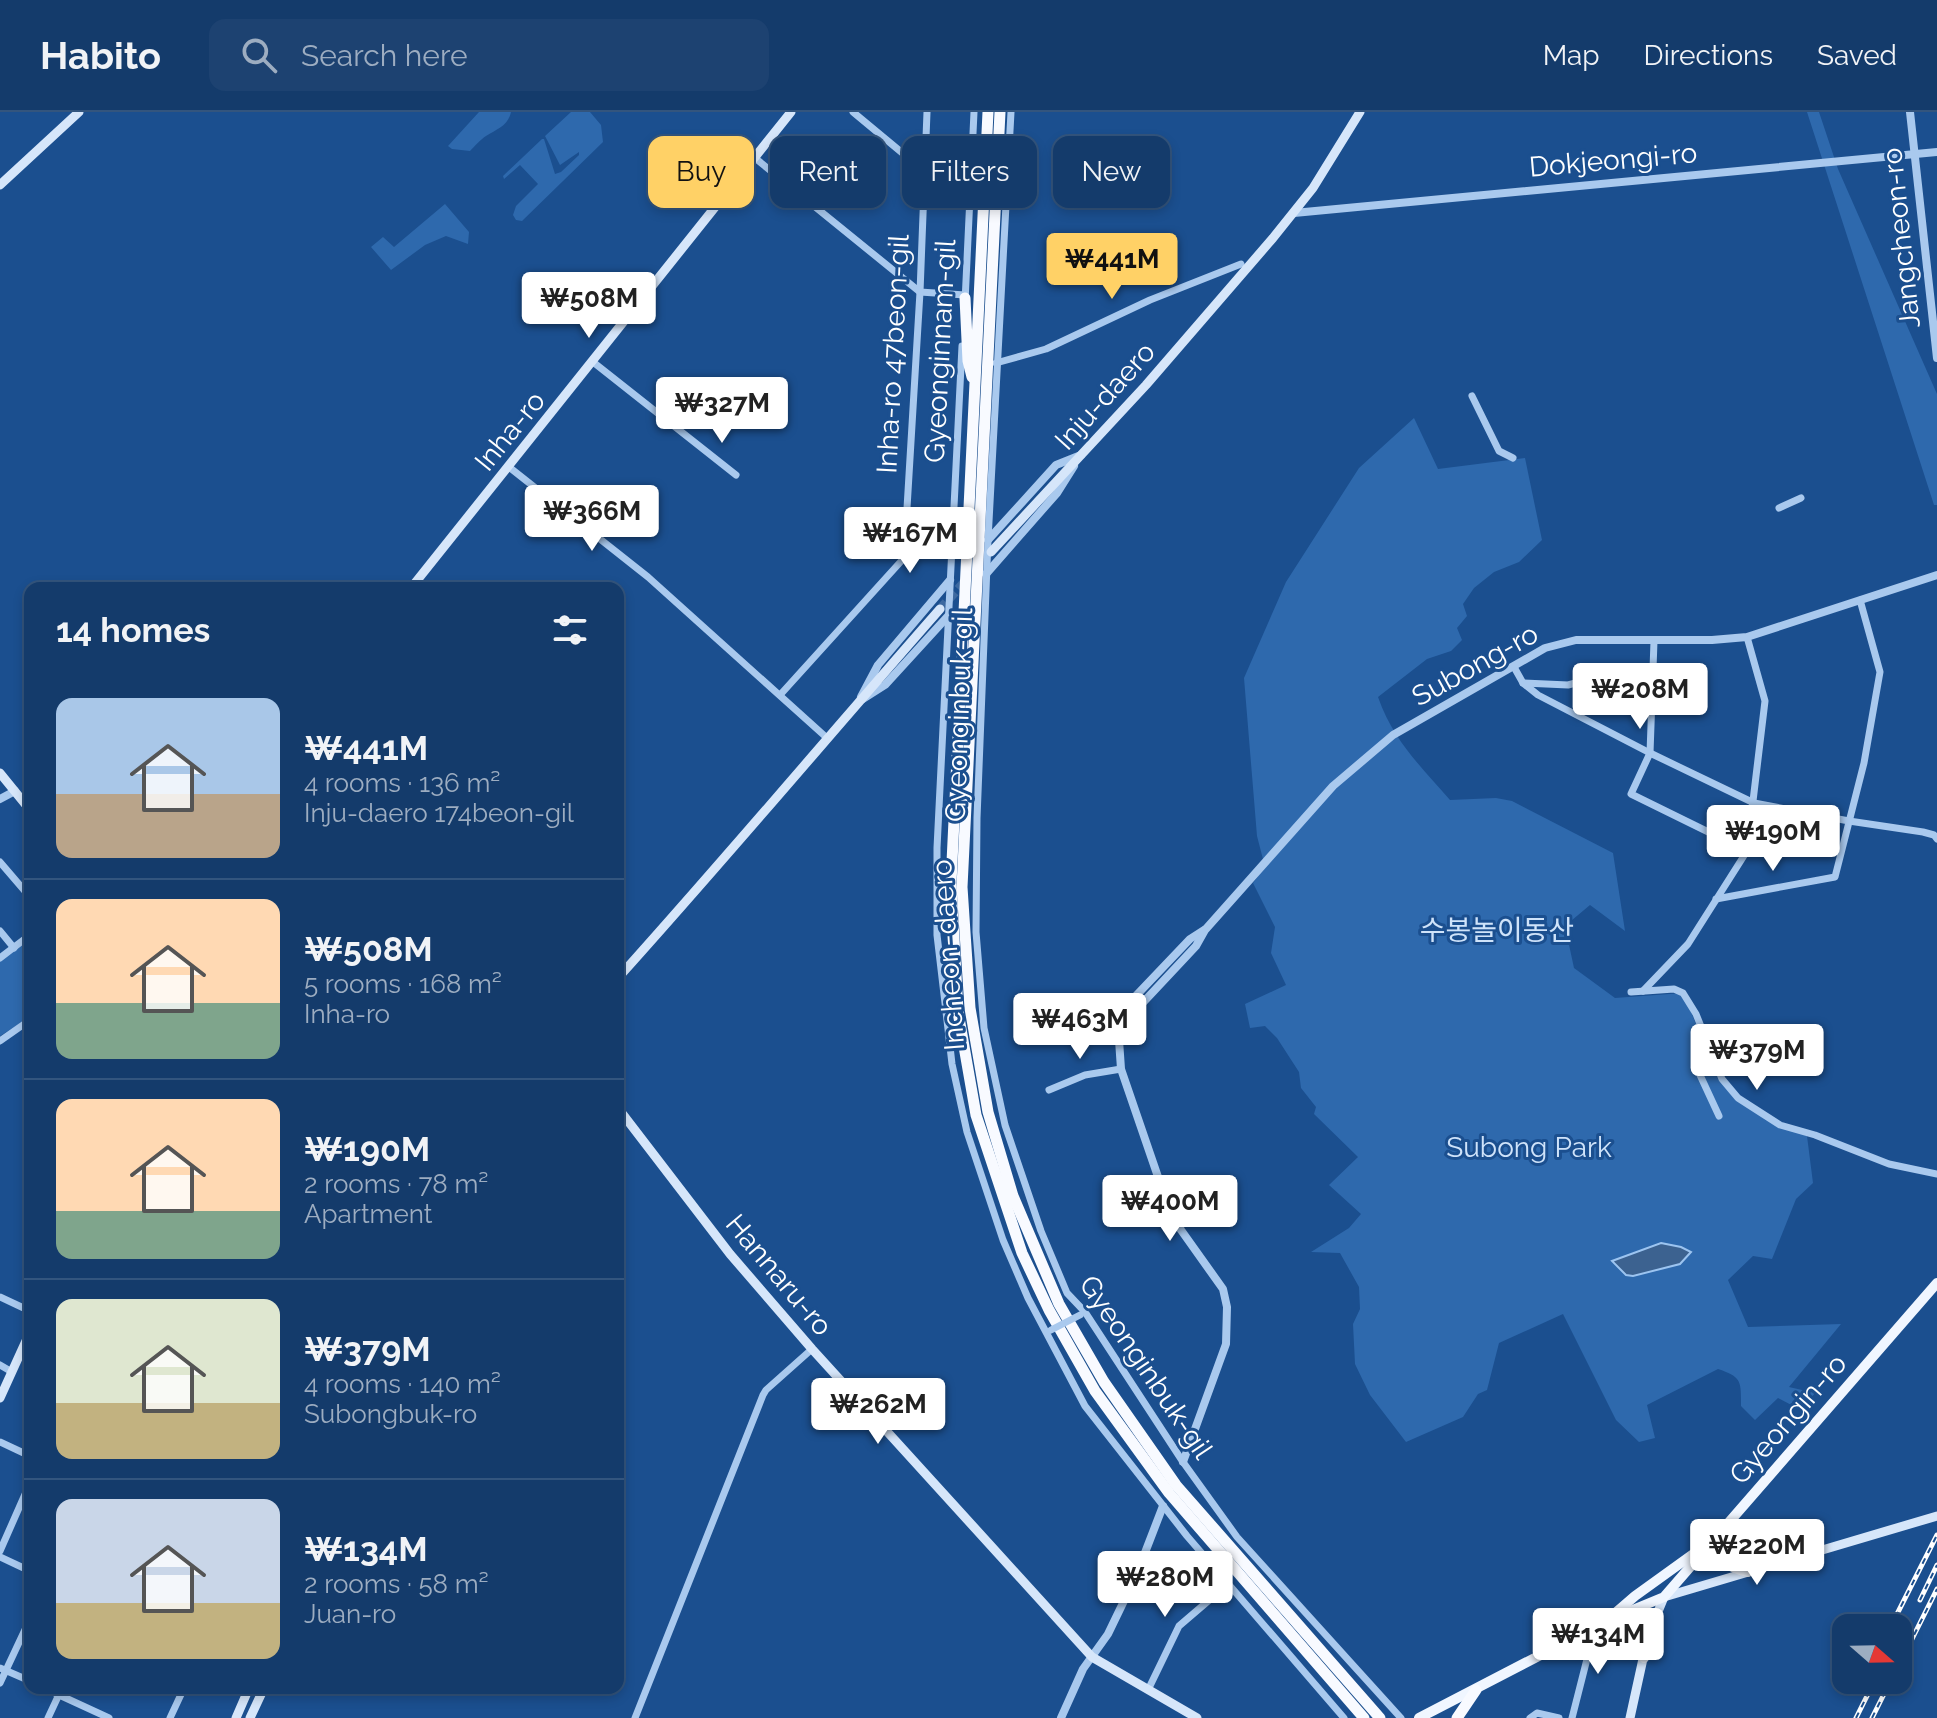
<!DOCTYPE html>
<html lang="en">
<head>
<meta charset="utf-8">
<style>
  :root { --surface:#143b6b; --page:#1d4271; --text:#f1f3f6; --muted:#9dadc1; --line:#33557e; --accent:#ffd166 }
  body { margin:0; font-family:Raleway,"Noto Sans KR",sans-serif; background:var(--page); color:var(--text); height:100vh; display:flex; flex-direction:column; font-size:30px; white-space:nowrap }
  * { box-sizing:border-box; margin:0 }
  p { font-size:26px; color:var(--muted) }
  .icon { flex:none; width:44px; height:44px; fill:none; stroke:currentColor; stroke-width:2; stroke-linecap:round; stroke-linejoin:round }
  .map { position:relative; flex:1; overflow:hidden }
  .details { position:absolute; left:24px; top:470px; width:600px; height:1112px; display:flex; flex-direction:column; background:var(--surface); border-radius:16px; box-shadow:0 4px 12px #0003,0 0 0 2px var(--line) }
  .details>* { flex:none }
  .banner { position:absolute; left:648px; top:24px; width:760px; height:72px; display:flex; gap:16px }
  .needle { width:52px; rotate:110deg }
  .controls { position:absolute; left:1832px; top:1502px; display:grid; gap:16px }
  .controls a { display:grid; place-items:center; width:80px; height:80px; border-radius:16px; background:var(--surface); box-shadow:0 4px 12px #0003,0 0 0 2px var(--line); font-size:40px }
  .price { position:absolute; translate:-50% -68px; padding:0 18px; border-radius:8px; background:#fff; color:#222; font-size:26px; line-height:52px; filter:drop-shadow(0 2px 4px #0008) }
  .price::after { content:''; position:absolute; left:50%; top:48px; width:24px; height:18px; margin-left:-12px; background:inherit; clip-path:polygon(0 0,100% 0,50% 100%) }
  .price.selected { background:var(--accent); color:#111 }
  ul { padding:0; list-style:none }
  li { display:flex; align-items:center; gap:24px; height:200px; padding:0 32px }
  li+li { border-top:2px solid var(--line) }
  li span { display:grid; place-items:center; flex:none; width:224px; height:160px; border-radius:16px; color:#555 }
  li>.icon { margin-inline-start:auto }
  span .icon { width:96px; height:96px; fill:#fffc; stroke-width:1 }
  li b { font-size:34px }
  h2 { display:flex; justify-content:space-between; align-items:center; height:96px; padding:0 32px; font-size:34px }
  .pill { padding:0 28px; border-radius:16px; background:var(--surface); box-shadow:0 4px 12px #0003,0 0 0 2px var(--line); font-size:28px; line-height:72px }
  .pill.selected { background:var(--accent); color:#111 }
  header { display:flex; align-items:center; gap:48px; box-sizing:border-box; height:112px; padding:0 40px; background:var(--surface); border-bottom:2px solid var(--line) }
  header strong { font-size:38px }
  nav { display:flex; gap:44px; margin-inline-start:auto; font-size:28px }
  .search { width:560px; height:72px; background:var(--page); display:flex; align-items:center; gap:20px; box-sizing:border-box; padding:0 28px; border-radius:16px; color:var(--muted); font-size:30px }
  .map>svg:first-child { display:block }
  .green { fill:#2e69ad }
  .water { fill:#3c6290; stroke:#9cc4f0; stroke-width:2 }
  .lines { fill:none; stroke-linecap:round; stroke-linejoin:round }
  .secondary-tunnel { stroke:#3d69a0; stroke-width:9; stroke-dasharray:9 4.5; stroke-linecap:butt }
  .minor { stroke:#a9c9ee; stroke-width:7 }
  .tertiary { stroke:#a9c9ee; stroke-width:8 }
  .secondary { stroke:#d6e6fa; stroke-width:9 }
  .primary { stroke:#f0f6ff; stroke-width:10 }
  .trunk { stroke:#f8faff; stroke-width:11 }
  .rail-casing { stroke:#fff; stroke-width:5 }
  .rail { stroke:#1b4f8f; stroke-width:2; stroke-dasharray:6; stroke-linecap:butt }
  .minor-bridge { stroke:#a9c9ee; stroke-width:7 }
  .labels { text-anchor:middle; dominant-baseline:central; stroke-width:6; stroke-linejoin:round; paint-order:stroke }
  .street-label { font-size:28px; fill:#fff; stroke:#1b4f8f }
  .park-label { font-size:28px; fill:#cfe3fa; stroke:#1b4f8f }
</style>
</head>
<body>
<header>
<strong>Habito</strong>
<div class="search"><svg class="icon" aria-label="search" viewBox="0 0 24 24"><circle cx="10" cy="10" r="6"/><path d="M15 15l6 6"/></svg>Search here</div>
<nav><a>Map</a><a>Directions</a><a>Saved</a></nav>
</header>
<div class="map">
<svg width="1937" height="1606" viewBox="0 0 1937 1606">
  <rect width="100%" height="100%" fill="#1b4f8f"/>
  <!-- green -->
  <g class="green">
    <path d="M 479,0 L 511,0 C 508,14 497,17 486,24 C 481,27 475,34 470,39 L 452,37 L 448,34 Z"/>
    <polygon points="571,0 590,0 601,13 603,30 522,109 516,108 513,103 516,94 538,72 520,53 504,67 503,64 542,27 544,27 555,62 561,60 579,43 579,40 560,53 545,24"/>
    <polygon points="1807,0 1819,0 1838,57 1937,282 1937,393 1934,393"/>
    <polygon points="445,92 469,120 468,132 446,124 425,133 391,158 371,135 383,125 394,135"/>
    <path d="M 1414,306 L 1438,357 L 1525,346 L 1542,428 L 1519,450 L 1494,460 L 1474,476 L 1463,492 L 1467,504 L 1457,516 L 1462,528 L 1451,539 L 1427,547 L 1378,585 C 1394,630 1420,653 1450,688 L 1496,686 L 1512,689 L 1613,741 L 1625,819 L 1590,793 L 1565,814 L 1574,856 L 1615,886 L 1683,881 C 1697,912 1712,960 1737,985 C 1756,1003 1783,1014 1807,1024 L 1813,1071 L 1796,1087 L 1772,1147 L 1753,1144 L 1728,1168 L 1748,1215 L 1841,1212 L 1789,1275 L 1815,1281 L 1801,1298 L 1778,1286 L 1755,1308 L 1741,1294 C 1741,1269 1742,1265 1718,1257 L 1647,1293 L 1655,1326 L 1639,1330 L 1616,1308 L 1563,1202 L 1499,1231 L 1487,1278 L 1478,1282 L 1463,1305 L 1406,1330 L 1370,1283 L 1355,1252 L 1353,1212 L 1360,1197 L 1359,1175 L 1340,1141 L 1311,1140 L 1349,1116 L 1361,1102 L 1329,1073 L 1358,1045 L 1314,1002 L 1316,995 L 1301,976 L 1299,960 L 1277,926 L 1265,914 L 1250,916 L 1245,892 L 1286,873 L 1271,841 L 1275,815 L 1253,771 L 1265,755 L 1257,724 L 1244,566 L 1286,470 L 1359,356 Z"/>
    <polygon points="30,823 30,905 0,924 0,846"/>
  </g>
  <!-- water -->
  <polygon class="water" points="1661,1131 1681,1135 1691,1140 1680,1152 1633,1164 1626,1163 1612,1149"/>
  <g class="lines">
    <!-- secondary-tunnel -->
    <polyline class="secondary-tunnel" points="940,497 967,467"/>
    <!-- minor -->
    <g class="minor">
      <polyline points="853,0 912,49 925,53 971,56"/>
      <polyline points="1011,0 988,428 977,706 976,820 984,916 1005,1013 1041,1119 1067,1181 1085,1200 1183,1350 1237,1425 1401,1606"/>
      <polyline points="755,46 920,180 965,183"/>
      <polyline points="965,190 974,0"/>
      <polyline points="962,234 937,736 937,823 945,891 952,952 967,1020 1003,1128 1028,1186 1085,1294 1187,1424 1344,1606"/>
      <polyline points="593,250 736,363"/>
      <polyline points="996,251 1046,237 1150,188 1241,152"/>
      <polyline points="1472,284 1499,339 1513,346"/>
      <polyline points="509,355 648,465 827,626"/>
      <polyline points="1779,396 1801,386"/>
      <polyline points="1654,529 1650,641 1631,682 1747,739"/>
      <polyline points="1514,555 1523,571 1538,583 1650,641 1754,691 1849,709 1923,720 1934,723 1937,727"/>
      <polyline points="1523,571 1568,573 1583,569 1612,580 1653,583"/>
      <polyline points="780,583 904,446 920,180 927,0"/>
      <polyline points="0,750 30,785"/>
      <polyline points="1716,787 1835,765 1864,651 1880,560 1860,488"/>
      <polyline points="0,819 14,836"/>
      <polyline points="0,846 30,823"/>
      <polyline points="1643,879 1688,832 1747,739 1765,589 1747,525"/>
      <polyline points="1631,880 1674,877 1683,881 1696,902 1722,967 1738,986 1780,1013 1815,1023 1889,1052 1937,1062"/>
      <polyline points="0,929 30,908"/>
      <polyline points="1708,937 1697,940 1700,963 1719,1004"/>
      <polyline points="1049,978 1085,963 1121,957"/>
      <polyline points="0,1185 30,1199"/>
      <polyline points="0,1253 12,1260"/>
      <polyline points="0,1330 30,1344"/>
      <polyline points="0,1439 30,1371"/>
      <polyline points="0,1445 30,1459"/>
      <polyline points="0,1556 30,1569"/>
      <polyline points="0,1571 30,1507"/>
      <polyline points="44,1576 109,1606"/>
      <polyline points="1148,1578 1179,1514 1228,1472"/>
      <polyline points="48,1606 62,1576"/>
      <polyline points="170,1606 184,1576"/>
      <polyline points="635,1606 763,1283 766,1278 812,1237"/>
      <polyline points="1530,1606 1537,1601 1559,1606"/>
      <polyline points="1572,1606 1587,1547 1582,1522"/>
    </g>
    <!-- tertiary -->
    <g class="tertiary">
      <polyline points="1910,0 1937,246"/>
      <polyline points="1294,101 1937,40"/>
      <polyline points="988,428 1056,353 1081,343"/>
      <polyline points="986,462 1057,381 1074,354"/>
      <polyline points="861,585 878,553 950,468"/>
      <polyline points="863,587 885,573 949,503"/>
      <polyline points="0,687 15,679"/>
      <polyline points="1122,913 1196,834 1205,818 1333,674 1393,623 1545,536 1576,528 1712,528 1747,525 1937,463"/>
      <polyline points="1183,1350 1226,1232 1227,1195 1223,1177 1181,1118 1168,1094 1121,957 1119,928 1124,902 1130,890 1190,827 1204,818"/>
      <polyline points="1061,1606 1083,1557 1108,1522 1136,1464 1163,1394"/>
    </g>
    <!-- secondary -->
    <g class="secondary">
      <polyline points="0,73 79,0"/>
      <polyline points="991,440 1146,273 1273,126 1313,76 1360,0"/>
      <polyline points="411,476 791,0"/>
      <polyline points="0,661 30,698"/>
      <path d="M 618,866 C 727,745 832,620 940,497"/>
      <polyline points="618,996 730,1142 812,1237 1092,1545 1197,1606"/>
      <polyline points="0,1286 30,1220"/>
      <polyline points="236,1606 249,1576"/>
      <polyline points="250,1606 264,1576"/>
      <polyline points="1630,1606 1648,1524 1664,1485 1937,1404"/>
    </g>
    <!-- primary -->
    <g class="primary">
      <path d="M 1718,1425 C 1718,1449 1726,1455 1748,1460"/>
      <polyline points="1613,1503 1635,1484 1703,1435"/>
      <path d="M 1606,1509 C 1627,1516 1637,1524 1644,1546"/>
      <polyline points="1419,1606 1606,1509 1664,1485 1937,1171"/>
    </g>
    <!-- trunk -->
    <g class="trunk">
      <polyline points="988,0 951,771 958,900 976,1003 1022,1141 1049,1198 1095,1279 1169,1381 1364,1606"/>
      <polyline points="1000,0 962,775 970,896 988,1000 1013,1084 1059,1192 1104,1270 1176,1373 1380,1606"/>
      <polyline points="965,186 968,249 972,265"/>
      <polyline points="1457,1606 1476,1578"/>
    </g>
    <!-- rail casing -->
    <g class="rail-casing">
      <g id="rail">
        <polyline points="1920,1488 1937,1453"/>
        <polyline points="1890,1516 1937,1423"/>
        <polyline points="1898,1555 1937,1477"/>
        <polyline points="1856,1606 1875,1568"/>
        <polyline points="1872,1606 1891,1568"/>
      </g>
    </g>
    <!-- rail -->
    <use href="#rail" class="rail"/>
    <!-- minor-bridge -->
    <polyline class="minor-bridge" points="1051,1218 1080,1203"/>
  </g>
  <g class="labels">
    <!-- street labels -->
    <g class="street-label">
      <text transform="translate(1613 48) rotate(-5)">Dokjeongi-ro</text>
      <text transform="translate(1901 126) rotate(-96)">Jangcheon-ro</text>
      <text transform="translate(940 239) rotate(-87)">Gyeonginnam-gil</text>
      <text transform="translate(893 242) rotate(-87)">Inha-ro 47beon-gil</text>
      <text transform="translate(1105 284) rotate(-48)">Inju-daero</text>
      <text transform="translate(510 319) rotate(-51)">Inha-ro</text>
      <text transform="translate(1475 553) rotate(-29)">Subong-ro</text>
      <text transform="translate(959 603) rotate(-88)">Gyeonginbuk-gil</text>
      <text transform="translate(948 843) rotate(-94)">Incheon-daero</text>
      <text transform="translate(779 1163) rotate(50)">Hannaru-ro</text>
      <text transform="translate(1146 1255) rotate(56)">Gyeonginbuk-gil</text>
      <text transform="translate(1788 1307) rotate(-49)">Gyeongin-ro</text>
    </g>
    <!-- park labels -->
    <g class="park-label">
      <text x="1497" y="818">수봉놀이동산</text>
      <text x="1529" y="1035">Subong Park</text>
    </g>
  </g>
</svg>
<div class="controls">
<a><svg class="needle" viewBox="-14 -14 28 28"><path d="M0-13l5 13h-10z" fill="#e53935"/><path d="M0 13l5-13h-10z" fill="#9dadc1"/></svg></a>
</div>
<b class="price selected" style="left:1112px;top:189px">₩441M</b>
<b class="price" style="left:589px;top:228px">₩508M</b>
<b class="price" style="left:722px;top:333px">₩327M</b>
<b class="price" style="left:592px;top:441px">₩366M</b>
<b class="price" style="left:910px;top:463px">₩167M</b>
<b class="price" style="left:1640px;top:619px">₩208M</b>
<b class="price" style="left:1773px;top:761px">₩190M</b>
<b class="price" style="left:1080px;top:949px">₩463M</b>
<b class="price" style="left:1757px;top:980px">₩379M</b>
<b class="price" style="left:1170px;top:1131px">₩400M</b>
<b class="price" style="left:878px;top:1334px">₩262M</b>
<b class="price" style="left:1757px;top:1475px">₩220M</b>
<b class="price" style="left:1165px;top:1507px">₩280M</b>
<b class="price" style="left:1598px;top:1564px">₩134M</b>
<div class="banner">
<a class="pill selected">Buy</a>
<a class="pill">Rent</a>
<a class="pill">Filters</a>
<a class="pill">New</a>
</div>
<section class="details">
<h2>14 homes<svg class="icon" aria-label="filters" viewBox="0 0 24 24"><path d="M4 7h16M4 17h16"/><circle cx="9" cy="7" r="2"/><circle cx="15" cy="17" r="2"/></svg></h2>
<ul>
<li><span style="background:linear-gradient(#a9c7e8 60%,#b9a48a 0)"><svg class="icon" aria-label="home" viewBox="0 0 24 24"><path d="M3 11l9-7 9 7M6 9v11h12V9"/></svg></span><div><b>₩441M</b><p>4 rooms · 136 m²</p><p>Inju-daero 174beon-gil</p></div></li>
<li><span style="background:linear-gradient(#ffd9b3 65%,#7fa58c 0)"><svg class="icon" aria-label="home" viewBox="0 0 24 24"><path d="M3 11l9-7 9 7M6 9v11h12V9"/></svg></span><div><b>₩508M</b><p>5 rooms · 168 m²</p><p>Inha-ro</p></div></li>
<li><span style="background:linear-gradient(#ffd9b3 70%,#7fa58c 0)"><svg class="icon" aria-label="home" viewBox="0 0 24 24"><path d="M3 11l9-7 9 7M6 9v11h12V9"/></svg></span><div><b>₩190M</b><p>2 rooms · 78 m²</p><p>Apartment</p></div></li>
<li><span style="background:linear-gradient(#dfe7d0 65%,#c2b280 0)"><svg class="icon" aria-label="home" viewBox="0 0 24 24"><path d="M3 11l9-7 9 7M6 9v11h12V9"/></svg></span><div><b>₩379M</b><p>4 rooms · 140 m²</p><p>Subongbuk-ro</p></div></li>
<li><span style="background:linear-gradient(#c9d6e8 65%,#c2b280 0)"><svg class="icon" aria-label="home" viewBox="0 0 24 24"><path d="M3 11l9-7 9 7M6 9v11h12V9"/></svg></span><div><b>₩134M</b><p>2 rooms · 58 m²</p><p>Juan-ro</p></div></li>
</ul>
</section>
</div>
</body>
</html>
